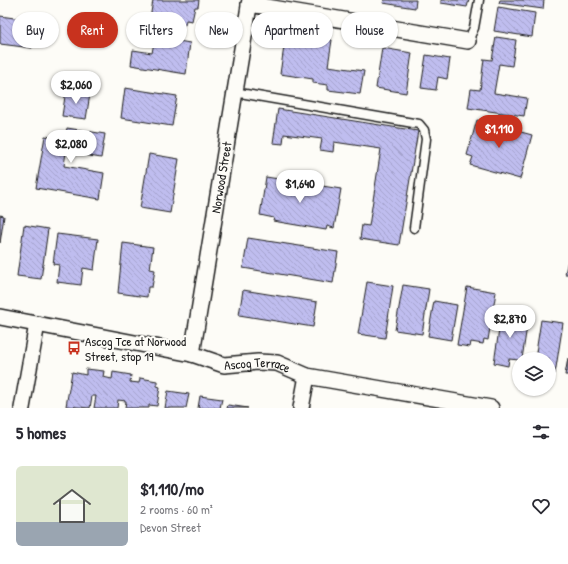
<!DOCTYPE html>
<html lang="en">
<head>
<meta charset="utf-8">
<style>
  :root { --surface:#fff; --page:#f7f7f7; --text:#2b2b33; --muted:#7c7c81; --accent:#c8321e }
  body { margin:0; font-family:"Patrick Hand",sans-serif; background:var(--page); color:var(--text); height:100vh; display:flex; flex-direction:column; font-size:15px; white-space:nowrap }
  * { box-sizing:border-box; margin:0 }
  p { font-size:13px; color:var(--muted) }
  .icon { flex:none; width:22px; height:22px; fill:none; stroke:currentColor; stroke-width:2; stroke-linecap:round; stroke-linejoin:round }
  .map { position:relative; height:408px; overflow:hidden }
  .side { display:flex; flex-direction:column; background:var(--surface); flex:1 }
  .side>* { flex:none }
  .top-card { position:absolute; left:12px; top:12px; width:544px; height:36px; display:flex; gap:8px }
  .controls { position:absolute; left:512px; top:352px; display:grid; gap:8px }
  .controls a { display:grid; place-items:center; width:44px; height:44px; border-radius:50%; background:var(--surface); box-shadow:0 1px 3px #0004; font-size:20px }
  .price { position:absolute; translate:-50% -34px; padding:0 9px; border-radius:14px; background:#fff; color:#222; font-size:13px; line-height:26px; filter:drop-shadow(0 1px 2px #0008) }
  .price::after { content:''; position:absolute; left:50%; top:24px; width:12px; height:9px; margin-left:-6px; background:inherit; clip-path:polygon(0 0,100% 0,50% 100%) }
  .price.current { background:var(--accent); color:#fff }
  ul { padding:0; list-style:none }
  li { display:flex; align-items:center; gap:12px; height:100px; padding:0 16px }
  li span { display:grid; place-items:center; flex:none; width:112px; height:80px; border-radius:6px; color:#555 }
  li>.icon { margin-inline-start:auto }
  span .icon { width:48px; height:48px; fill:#fffc; stroke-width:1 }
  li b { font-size:17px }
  h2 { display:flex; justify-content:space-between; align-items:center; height:48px; padding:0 16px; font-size:17px }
  .chip { padding:0 14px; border-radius:18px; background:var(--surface); box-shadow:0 1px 3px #0004; font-size:14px; line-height:36px }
  .chip.current { background:var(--accent); color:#fff }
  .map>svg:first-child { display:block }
  .building { fill:url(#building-back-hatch); stroke:#1c1c1c }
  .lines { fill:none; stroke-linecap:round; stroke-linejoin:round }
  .service-casing { stroke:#1c1c1c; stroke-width:11 }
  .minor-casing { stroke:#1c1c1c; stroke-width:18 }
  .service { stroke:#fdfcf7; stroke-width:8 }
  .minor { stroke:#fdfcf7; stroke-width:15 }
  .labels { text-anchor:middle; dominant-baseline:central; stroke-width:4; stroke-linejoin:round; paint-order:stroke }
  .street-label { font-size:13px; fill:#1c1c1c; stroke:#fdfcf7 }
  .poi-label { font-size:13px; fill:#1c1c1c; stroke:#fdfcf7; text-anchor:start }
</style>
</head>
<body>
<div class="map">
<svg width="568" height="408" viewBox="0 0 568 408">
  <defs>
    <pattern id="building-back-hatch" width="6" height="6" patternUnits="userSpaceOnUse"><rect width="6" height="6" fill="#bfbdef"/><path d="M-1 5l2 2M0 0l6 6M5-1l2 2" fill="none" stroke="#a4a2cc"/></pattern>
  </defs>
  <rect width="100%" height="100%" fill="#fdfcf7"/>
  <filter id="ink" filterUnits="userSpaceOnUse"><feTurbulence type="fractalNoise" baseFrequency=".025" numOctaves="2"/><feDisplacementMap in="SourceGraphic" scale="8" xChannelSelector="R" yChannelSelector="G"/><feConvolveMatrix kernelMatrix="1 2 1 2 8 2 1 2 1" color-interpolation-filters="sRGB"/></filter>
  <g filter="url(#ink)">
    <!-- building -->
    <g class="building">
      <polygon points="153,0 199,0 198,7 195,7 192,21 186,20 185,25 150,19"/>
      <polygon points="384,0 416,0 415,8 383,3"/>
      <polygon points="441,0 469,0 467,7 441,3"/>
      <polygon points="500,0 544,0 543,9 499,3"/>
      <polygon points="498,7 535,13 532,37 494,31"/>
      <polygon points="0,16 36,21 32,48 0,44"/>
      <polygon points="286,33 332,40 328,66 364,71 360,94 328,90 328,85 313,83 313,79 280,74"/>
      <polygon points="155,37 190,43 186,74 131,65 133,50 152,53"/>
      <polygon points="496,37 516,40 512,66 499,64 494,93 527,98 524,116 468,108 471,89 480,90 484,59 492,60"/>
      <polygon points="382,48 412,53 406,93 376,88"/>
      <polygon points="426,55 450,59 447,79 438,77 436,90 421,88"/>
      <polygon points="125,88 177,96 172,126 121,118"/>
      <polygon points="66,90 90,94 86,119 62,116"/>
      <polygon points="278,109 418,131 399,245 360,239 362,225 369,226 381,149 334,142 333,152 320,150 322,139 284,134 283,144 273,143"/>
      <polygon points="477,120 532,135 520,179 470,165 473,157 467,155"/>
      <polygon points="67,128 105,134 101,158 66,152 64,166 104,173 100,199 36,188 45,136 65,139"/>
      <polygon points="149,154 179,159 170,213 140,208"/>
      <polygon points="266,177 341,189 334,228 327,226 326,230 273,221 274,218 260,215"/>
      <polygon points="0,215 4,216 0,243"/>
      <polygon points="24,225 48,229 41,279 17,276"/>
      <polygon points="57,234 98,239 94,270 83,268 81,285 57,282 59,265 53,264"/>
      <polygon points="248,238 338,252 333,283 243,268"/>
      <polygon points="123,243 153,247 150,269 155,270 152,287 148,287 147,297 118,293"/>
      <polygon points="568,260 568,274 565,274"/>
      <polygon points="367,282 393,286 385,338 358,334"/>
      <polygon points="403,285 429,289 422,334 395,330"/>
      <polygon points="467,287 496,292 488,340 484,339 483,344 471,342 470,347 457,345"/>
      <polygon points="243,290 317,302 313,327 239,315"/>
      <polygon points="434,301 457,305 451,340 428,336"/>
      <polygon points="502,310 516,312 514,324 527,326 522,359 519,360 509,359 508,366 494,363"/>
      <polygon points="541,320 563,323 555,374 549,373 549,359 535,359"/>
      <polygon points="568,358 568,375 565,375"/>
      <polygon points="86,369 104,371 103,377 112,379 113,372 131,375 130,382 139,383 140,378 157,381 157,386 160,387 157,406 149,405 149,408 125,408 126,401 118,400 117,408 94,408 96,396 92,396 90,408 66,406 72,372 86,375"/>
      <polygon points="168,391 189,394 186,408 165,408"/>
      <polygon points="200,396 222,399 220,408 198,408"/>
      <polygon points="228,405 248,408 227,408"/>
    </g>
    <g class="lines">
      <!-- service casing -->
      <g class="service-casing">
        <g id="service">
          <polyline points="468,41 474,28 479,0"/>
          <polyline points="234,92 419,124 424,130 426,139 414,228"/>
        </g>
      </g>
      <!-- minor casing -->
      <g class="minor-casing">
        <g id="minor">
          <polyline points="249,4 468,41"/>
          <path id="s1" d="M 0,317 L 192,354 L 224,365 L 258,362 L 277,363 L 307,376 L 491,408"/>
          <path id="s2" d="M 192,354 L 250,0"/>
          <polyline points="22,408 37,324"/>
          <polyline points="301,408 307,376"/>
        </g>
      </g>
      <!-- service -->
      <use href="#service" class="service"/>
      <!-- minor -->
      <use href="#minor" class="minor"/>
    </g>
  </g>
  <!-- icons -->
  <defs>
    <g id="bus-bare" transform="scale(1.08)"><path d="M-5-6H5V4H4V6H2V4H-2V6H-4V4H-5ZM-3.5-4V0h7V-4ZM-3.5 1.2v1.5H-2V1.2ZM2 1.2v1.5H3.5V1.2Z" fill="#c8321e" stroke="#fdfcf7" stroke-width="2.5" paint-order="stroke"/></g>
  </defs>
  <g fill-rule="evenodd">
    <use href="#bus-bare" x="74" y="348"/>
  </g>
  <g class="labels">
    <!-- street labels -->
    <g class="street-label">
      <text stroke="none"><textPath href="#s2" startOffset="179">Norwood Street</textPath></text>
      <text stroke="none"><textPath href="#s1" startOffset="263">Ascog Terrace</textPath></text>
    </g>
    <!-- poi labels -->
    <g class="poi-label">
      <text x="85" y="341">Ascog Tce at Norwood<tspan x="85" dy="15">Street, stop 19</tspan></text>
    </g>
  </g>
</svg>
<div class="controls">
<a><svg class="icon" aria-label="layers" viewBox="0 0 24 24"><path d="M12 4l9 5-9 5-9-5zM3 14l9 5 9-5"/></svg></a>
</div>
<b class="price" style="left:76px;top:105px">$2,060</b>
<b class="price current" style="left:499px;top:149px">$1,110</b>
<b class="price" style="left:71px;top:164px">$2,080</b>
<b class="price" style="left:300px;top:204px">$1,640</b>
<b class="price" style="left:510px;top:339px">$2,870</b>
<div class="top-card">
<a class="chip">Buy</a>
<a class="chip current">Rent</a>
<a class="chip">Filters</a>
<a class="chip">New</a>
<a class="chip">Apartment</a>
<a class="chip">House</a>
</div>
</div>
<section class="side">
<h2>5 homes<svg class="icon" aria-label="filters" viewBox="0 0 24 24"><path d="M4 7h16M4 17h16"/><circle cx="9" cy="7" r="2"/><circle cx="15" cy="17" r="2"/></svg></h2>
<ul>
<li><span style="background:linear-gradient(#dfe7d0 70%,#9aa5b1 0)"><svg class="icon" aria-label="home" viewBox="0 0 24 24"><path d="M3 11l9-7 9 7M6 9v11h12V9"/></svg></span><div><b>$1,110/mo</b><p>2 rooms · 60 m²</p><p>Devon Street</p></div><svg class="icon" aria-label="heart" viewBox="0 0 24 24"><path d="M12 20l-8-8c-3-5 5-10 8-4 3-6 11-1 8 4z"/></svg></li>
</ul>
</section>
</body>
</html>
